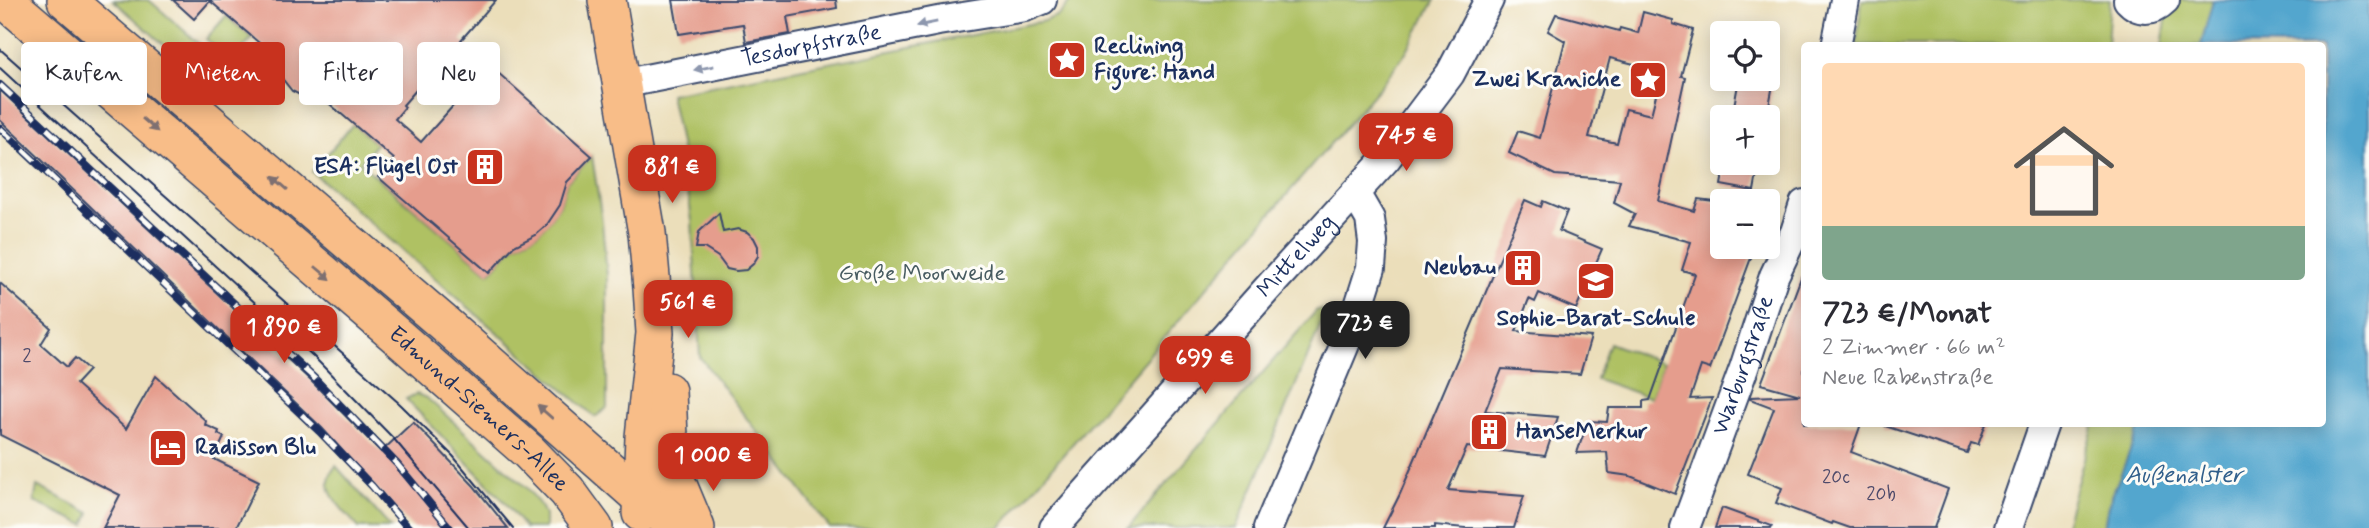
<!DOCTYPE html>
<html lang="de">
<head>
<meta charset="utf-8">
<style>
  :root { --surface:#fff; --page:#f2f2f3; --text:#2b2b33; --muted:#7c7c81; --line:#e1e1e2; --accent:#c8321e }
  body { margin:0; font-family:Mynerve,sans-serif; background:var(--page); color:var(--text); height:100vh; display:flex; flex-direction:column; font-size:26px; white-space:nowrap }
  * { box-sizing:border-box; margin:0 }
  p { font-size:23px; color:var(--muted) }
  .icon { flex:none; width:38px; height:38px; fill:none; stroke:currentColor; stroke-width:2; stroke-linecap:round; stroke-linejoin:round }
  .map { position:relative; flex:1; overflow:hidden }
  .side { position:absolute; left:1801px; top:42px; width:525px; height:385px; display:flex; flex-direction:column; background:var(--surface); border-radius:7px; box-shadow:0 4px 18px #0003 }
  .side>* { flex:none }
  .hud { position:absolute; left:21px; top:42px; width:665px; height:63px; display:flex; gap:14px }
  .controls { position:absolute; left:1710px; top:21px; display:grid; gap:14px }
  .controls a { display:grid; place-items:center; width:70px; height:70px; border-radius:7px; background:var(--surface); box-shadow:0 4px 18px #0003; font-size:35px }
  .price { position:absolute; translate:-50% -60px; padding:0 16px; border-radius:14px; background:var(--accent); color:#fff; font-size:23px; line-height:46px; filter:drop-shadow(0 2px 4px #0008) }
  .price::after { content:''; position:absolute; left:50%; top:42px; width:21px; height:16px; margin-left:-10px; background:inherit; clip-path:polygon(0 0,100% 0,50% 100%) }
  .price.on { background:#222; color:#fff }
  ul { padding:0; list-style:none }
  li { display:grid; align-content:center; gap:14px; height:371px; padding:0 21px }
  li+li { border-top:2px solid var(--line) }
  li span { display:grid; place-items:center; height:217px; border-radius:7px; color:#555 }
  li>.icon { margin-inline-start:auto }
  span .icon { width:126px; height:126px; fill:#fffc; stroke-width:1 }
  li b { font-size:30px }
  .pill { padding:0 24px; border-radius:7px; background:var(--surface); box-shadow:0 4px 18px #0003; font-size:24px; line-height:63px }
  .pill.on { background:var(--accent); color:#fff }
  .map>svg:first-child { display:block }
  .green { fill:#afc164; stroke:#657861; stroke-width:2 }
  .water { fill:#53a6ce; stroke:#376a96; stroke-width:2 }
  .building { fill:#e59d8d; fill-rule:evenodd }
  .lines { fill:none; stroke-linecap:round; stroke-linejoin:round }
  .minor-casing { stroke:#3a496c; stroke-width:32 }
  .major-casing { stroke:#3a496c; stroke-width:40 }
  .minor { stroke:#fff; stroke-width:28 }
  .major { stroke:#f8bd88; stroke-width:37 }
  .tram { stroke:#1b2f5e; stroke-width:2 }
  .rail-casing { stroke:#1b2f5e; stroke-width:8 }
  .rail { stroke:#fdfcf7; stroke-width:5; stroke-dasharray:16; stroke-linecap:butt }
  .oneway { fill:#8d97ae }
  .oneway2 { fill:#7e6f71 }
  .labels { text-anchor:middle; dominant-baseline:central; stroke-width:6; stroke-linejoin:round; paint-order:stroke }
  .number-label { font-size:19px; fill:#4e4a6a }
  .street-label { font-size:23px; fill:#1b2f5e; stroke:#fdfcf7 }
  .poi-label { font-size:23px; font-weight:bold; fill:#1b2f5e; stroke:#fdfcf7; text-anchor:start }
  .park-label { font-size:23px; fill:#475b60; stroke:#fdfcf7 }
  .water-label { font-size:24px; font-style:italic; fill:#315f8b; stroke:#fdfcf7 }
</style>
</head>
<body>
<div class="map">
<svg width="2369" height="528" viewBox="0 0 2369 528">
  <rect width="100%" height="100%" fill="#fdfcf7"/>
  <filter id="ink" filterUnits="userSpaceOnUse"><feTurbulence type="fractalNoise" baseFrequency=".0143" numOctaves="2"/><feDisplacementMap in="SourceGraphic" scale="14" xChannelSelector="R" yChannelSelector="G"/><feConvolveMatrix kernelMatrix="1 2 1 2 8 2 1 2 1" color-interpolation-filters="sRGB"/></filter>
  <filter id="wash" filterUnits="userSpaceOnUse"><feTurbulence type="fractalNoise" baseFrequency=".00686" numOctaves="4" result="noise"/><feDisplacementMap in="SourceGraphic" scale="28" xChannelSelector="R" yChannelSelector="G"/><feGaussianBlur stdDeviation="1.57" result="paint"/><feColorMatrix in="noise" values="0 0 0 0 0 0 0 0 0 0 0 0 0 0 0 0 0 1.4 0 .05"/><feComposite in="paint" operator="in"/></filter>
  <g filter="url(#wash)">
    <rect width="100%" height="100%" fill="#ebdeba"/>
    <!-- green -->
    <g class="green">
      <polygon points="113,0 149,0 226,67 212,84 209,84"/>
      <polygon points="1071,0 1435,0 1406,52 1383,83 1000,528 830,528 700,357 692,221 685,168 670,94 1044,21 1059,15"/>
      <polygon points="1862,0 2110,0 2107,45 1856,45"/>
      <polygon points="2169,0 2213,0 2201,45 2162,46"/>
      <polygon points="226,16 252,38 232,61 206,39"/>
      <polygon points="353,124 376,144 360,163 489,273 514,246 536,235 546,225 560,205 567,182 592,156 602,221 607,276 607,408 595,417 312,172"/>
      <polygon points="1317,310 1323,310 1324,317 1236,528 1128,528"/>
      <polygon points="1609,343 1663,363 1651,398 1596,379"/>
      <polygon points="416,394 427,398 528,489 542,508 545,515 545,528 525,528 505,502 406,399"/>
      <polygon points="2094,424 2141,424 2108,506 2104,528 2064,528"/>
      <path d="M 336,466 L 391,528 L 359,528 C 343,509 316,489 336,466 Z"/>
      <polygon points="37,486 90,513 85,525 34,502"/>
    </g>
    <!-- water -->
    <polygon class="water" points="2213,0 2369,0 2369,528 2104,528 2108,506 2141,424 2322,424 2322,46 2201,45"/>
    <g id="blocks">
      <!-- building -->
      <g class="building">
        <path d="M 173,0 L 496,0 L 461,40 L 592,156 L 567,182 L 560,205 L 546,226 L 536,235 L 514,246 L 489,273 L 378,177 L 394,159 L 325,100 L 306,98 L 292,91 L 281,77 L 278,59 L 210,1 L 194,19 ZM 424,81 L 453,106 L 421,142 L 395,119 L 405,107 L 403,105 Z"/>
        <polygon points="673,0 836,0 837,8 787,17 790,34 746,42 743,24 679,34"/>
        <path d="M 1643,12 L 1673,20 L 1673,24 L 1693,30 L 1681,76 L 1685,77 L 1658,201 L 1694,211 L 1698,199 L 1722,202 L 1722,247 L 1755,247 L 1710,369 L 1701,366 L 1690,399 L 1712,398 L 1675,494 L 1630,476 L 1609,473 L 1607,452 L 1577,453 L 1588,421 L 1607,422 L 1609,408 L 1643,408 L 1643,401 L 1650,400 L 1695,274 L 1682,270 L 1691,242 L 1629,226 L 1635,214 L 1614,203 L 1620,180 L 1555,175 L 1509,153 L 1518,131 L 1540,138 L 1565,41 L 1548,31 L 1556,14 L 1619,31 L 1620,28 L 1638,33 ZM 1610,58 L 1662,71 L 1651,115 L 1626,109 L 1617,143 L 1589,137 Z"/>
        <polygon points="1739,79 1774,79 1767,117 1732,117"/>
        <polygon points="0,90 312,382 381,452 413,422 474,486 508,528 413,528 322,428 0,120"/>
        <polygon points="1725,163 1759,163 1754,191 1721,185"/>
        <polygon points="1525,200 1541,207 1543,201 1567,211 1559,231 1602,249 1576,309 1539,293 1535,302 1529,299 1516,331 1591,337 1580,374 1502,369 1485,411 1558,417 1545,456 1467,447 1448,490 1524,496 1514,528 1465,528 1435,525 1435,528 1383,528 1400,494"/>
        <polygon points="719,213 723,232 738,229 747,232 754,238 758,246 758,256 753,264 746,270 736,271 727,269 718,257 704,248 696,248 699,232"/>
        <polygon points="1802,275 1804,275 1804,424 1861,424 1851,452 1948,489 1934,528 1850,528 1833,522 1832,524 1776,503 1782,488 1748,474 1774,408 1750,399 1751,397 1800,395 1761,384"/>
        <polygon points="0,283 51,328 41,344 67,367 75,358 89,370 76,384 126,429 156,376 206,421 205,425 219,431 218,434 224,437 214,459 259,481 236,528 103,528 120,495 0,435"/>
        <polygon points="1885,424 1986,424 1978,445 1971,443 1967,453 1885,426"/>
        <polygon points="1722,508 1772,526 1771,528 1715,528"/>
      </g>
    </g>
  </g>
  <g filter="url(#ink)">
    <use href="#blocks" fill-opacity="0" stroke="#3a496c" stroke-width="2"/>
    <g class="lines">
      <!-- minor casing -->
      <g class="minor-casing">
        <g id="minor">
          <path d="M 2128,0 C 2139,12 2153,12 2165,0"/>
          <polyline points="1836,46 1845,0"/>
          <path id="s1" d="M 621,84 L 938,21 L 1025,7 L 1042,0"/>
          <path id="s2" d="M 1054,528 L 1267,289 L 1386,159 L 1450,74 L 1489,0"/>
          <polyline points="1268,528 1353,325 1371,268 1373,242 1370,219 1355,193"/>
          <path id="s3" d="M 1685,528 L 1744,368 L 1774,276 L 1795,232 L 1804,204"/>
          <polyline points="2008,528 2044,424"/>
        </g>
      </g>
      <!-- major casing -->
      <g class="major-casing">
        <g id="major">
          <path id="s4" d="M 5,0 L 398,337 L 529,452 L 567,491 L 594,528"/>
          <polyline points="66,0 441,321 641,498 679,528"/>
          <polyline points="607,0 647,233 652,288 655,333 644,437 641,513"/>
          <polyline points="667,391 669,437 676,480 696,528"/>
        </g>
      </g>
      <!-- minor -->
      <use href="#minor" class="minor"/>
      <!-- major -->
      <use href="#major" class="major"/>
      <!-- tram -->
      <g class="tram">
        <polyline points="0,49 400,404 453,456 513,528"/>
        <polyline points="0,68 313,356 394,439 469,528"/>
      </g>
      <!-- rail casing -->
      <g class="rail-casing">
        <g id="rail">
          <polyline points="0,85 315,379 397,464 450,528"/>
          <polyline points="0,128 319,431 372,486 408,528"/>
        </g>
      </g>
      <!-- rail -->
      <use href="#rail" class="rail"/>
    </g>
    <!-- one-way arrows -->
    <defs><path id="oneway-solid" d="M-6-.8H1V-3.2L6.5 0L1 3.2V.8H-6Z" transform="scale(1.75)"/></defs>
    <g class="oneway">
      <use href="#oneway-solid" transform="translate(927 24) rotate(169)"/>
      <use href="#oneway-solid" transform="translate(704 68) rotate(169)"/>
    </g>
    <g class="oneway2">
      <use href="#oneway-solid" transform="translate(150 125) rotate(41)"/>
      <use href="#oneway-solid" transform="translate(280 183) rotate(-139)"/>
      <use href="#oneway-solid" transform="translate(323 273) rotate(40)"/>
      <use href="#oneway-solid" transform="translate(545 412) rotate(-139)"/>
    </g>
  </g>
  <!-- icons -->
  <defs>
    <g id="sight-square" transform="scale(2.0125)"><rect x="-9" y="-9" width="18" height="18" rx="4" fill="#c8321e" stroke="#fdfcf7"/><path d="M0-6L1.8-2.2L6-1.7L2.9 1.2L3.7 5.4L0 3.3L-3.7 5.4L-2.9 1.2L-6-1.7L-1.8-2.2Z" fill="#fff"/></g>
    <g id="building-square" transform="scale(2.0125)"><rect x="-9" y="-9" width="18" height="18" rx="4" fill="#c8321e" stroke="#fdfcf7"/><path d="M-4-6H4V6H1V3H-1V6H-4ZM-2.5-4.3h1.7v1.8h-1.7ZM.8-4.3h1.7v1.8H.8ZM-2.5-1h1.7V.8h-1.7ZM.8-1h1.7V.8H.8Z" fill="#fff"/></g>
    <g id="school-square" transform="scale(2.0125)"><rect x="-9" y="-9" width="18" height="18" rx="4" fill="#c8321e" stroke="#fdfcf7"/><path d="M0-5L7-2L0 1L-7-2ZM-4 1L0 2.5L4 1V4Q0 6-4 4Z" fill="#fff"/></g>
    <g id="hotel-square" transform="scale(2.0125)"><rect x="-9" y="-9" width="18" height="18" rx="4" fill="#c8321e" stroke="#fdfcf7"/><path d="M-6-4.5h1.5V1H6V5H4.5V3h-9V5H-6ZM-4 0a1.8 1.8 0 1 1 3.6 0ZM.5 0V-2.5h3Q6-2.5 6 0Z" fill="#fff"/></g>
  </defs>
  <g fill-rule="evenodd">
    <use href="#sight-square" x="1067" y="60"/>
    <use href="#sight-square" x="1648" y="80"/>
    <use href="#building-square" x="485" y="167"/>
    <use href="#building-square" x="1523" y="268"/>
    <use href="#school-square" x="1596" y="281"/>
    <use href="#building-square" x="1489" y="432"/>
    <use href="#hotel-square" x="168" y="448"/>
  </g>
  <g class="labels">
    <!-- number labels -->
    <g class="number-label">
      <text x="27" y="356">2</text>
      <text x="1836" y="477">20c</text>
      <text x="1881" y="494">20b</text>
    </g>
    <!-- street labels -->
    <g class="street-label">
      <text stroke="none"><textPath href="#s1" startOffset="194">Tesdorpfstraße</textPath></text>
      <text stroke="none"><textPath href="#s2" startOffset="364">Mittelweg</textPath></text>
      <text stroke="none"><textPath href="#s3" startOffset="173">Warburgstraße</textPath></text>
      <text stroke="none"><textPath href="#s4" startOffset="626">Edmund-Siemers-Allee</textPath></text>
    </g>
    <!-- poi labels -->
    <g class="poi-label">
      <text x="1094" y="47">Reclining<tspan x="1094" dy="26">Figure: Hand</tspan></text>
      <text x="1621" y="80" text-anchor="end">Zwei Kraniche</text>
      <text x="458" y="167" text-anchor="end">ESA: Flügel Ost</text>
      <text x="1496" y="268" text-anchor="end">Neubau</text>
      <text x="1596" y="319" text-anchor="middle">Sophie-Barat-Schule</text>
      <text x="1516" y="432">HanseMerkur</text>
      <text x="195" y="448">Radisson Blu</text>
    </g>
    <!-- park labels -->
    <g class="park-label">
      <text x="922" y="274">Große Moorweide</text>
    </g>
    <!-- water labels -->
    <g class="water-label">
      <text x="2184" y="475">Außenalster</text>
    </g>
  </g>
</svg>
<div class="controls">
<a><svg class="icon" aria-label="locate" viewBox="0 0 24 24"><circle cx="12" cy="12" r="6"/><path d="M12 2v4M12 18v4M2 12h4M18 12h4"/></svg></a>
<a>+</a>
<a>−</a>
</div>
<b class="price" style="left:1406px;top:173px">745 €</b>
<b class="price" style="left:672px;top:205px">881 €</b>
<b class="price" style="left:688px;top:340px">561 €</b>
<b class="price on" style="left:1365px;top:361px">723 €</b>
<b class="price" style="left:284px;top:365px">1 890 €</b>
<b class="price" style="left:1205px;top:396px">699 €</b>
<b class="price" style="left:713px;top:493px">1 000 €</b>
<div class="hud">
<a class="pill">Kaufen</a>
<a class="pill on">Mieten</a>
<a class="pill">Filter</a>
<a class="pill">Neu</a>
</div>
<section class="side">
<ul>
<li><span style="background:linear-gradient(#ffd9b3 75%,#7fa58c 0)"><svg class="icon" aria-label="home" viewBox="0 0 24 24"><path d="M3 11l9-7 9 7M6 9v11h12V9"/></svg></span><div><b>723 €/Monat</b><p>2 Zimmer · 66 m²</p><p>Neue Rabenstraße</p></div></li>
</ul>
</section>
</div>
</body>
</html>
